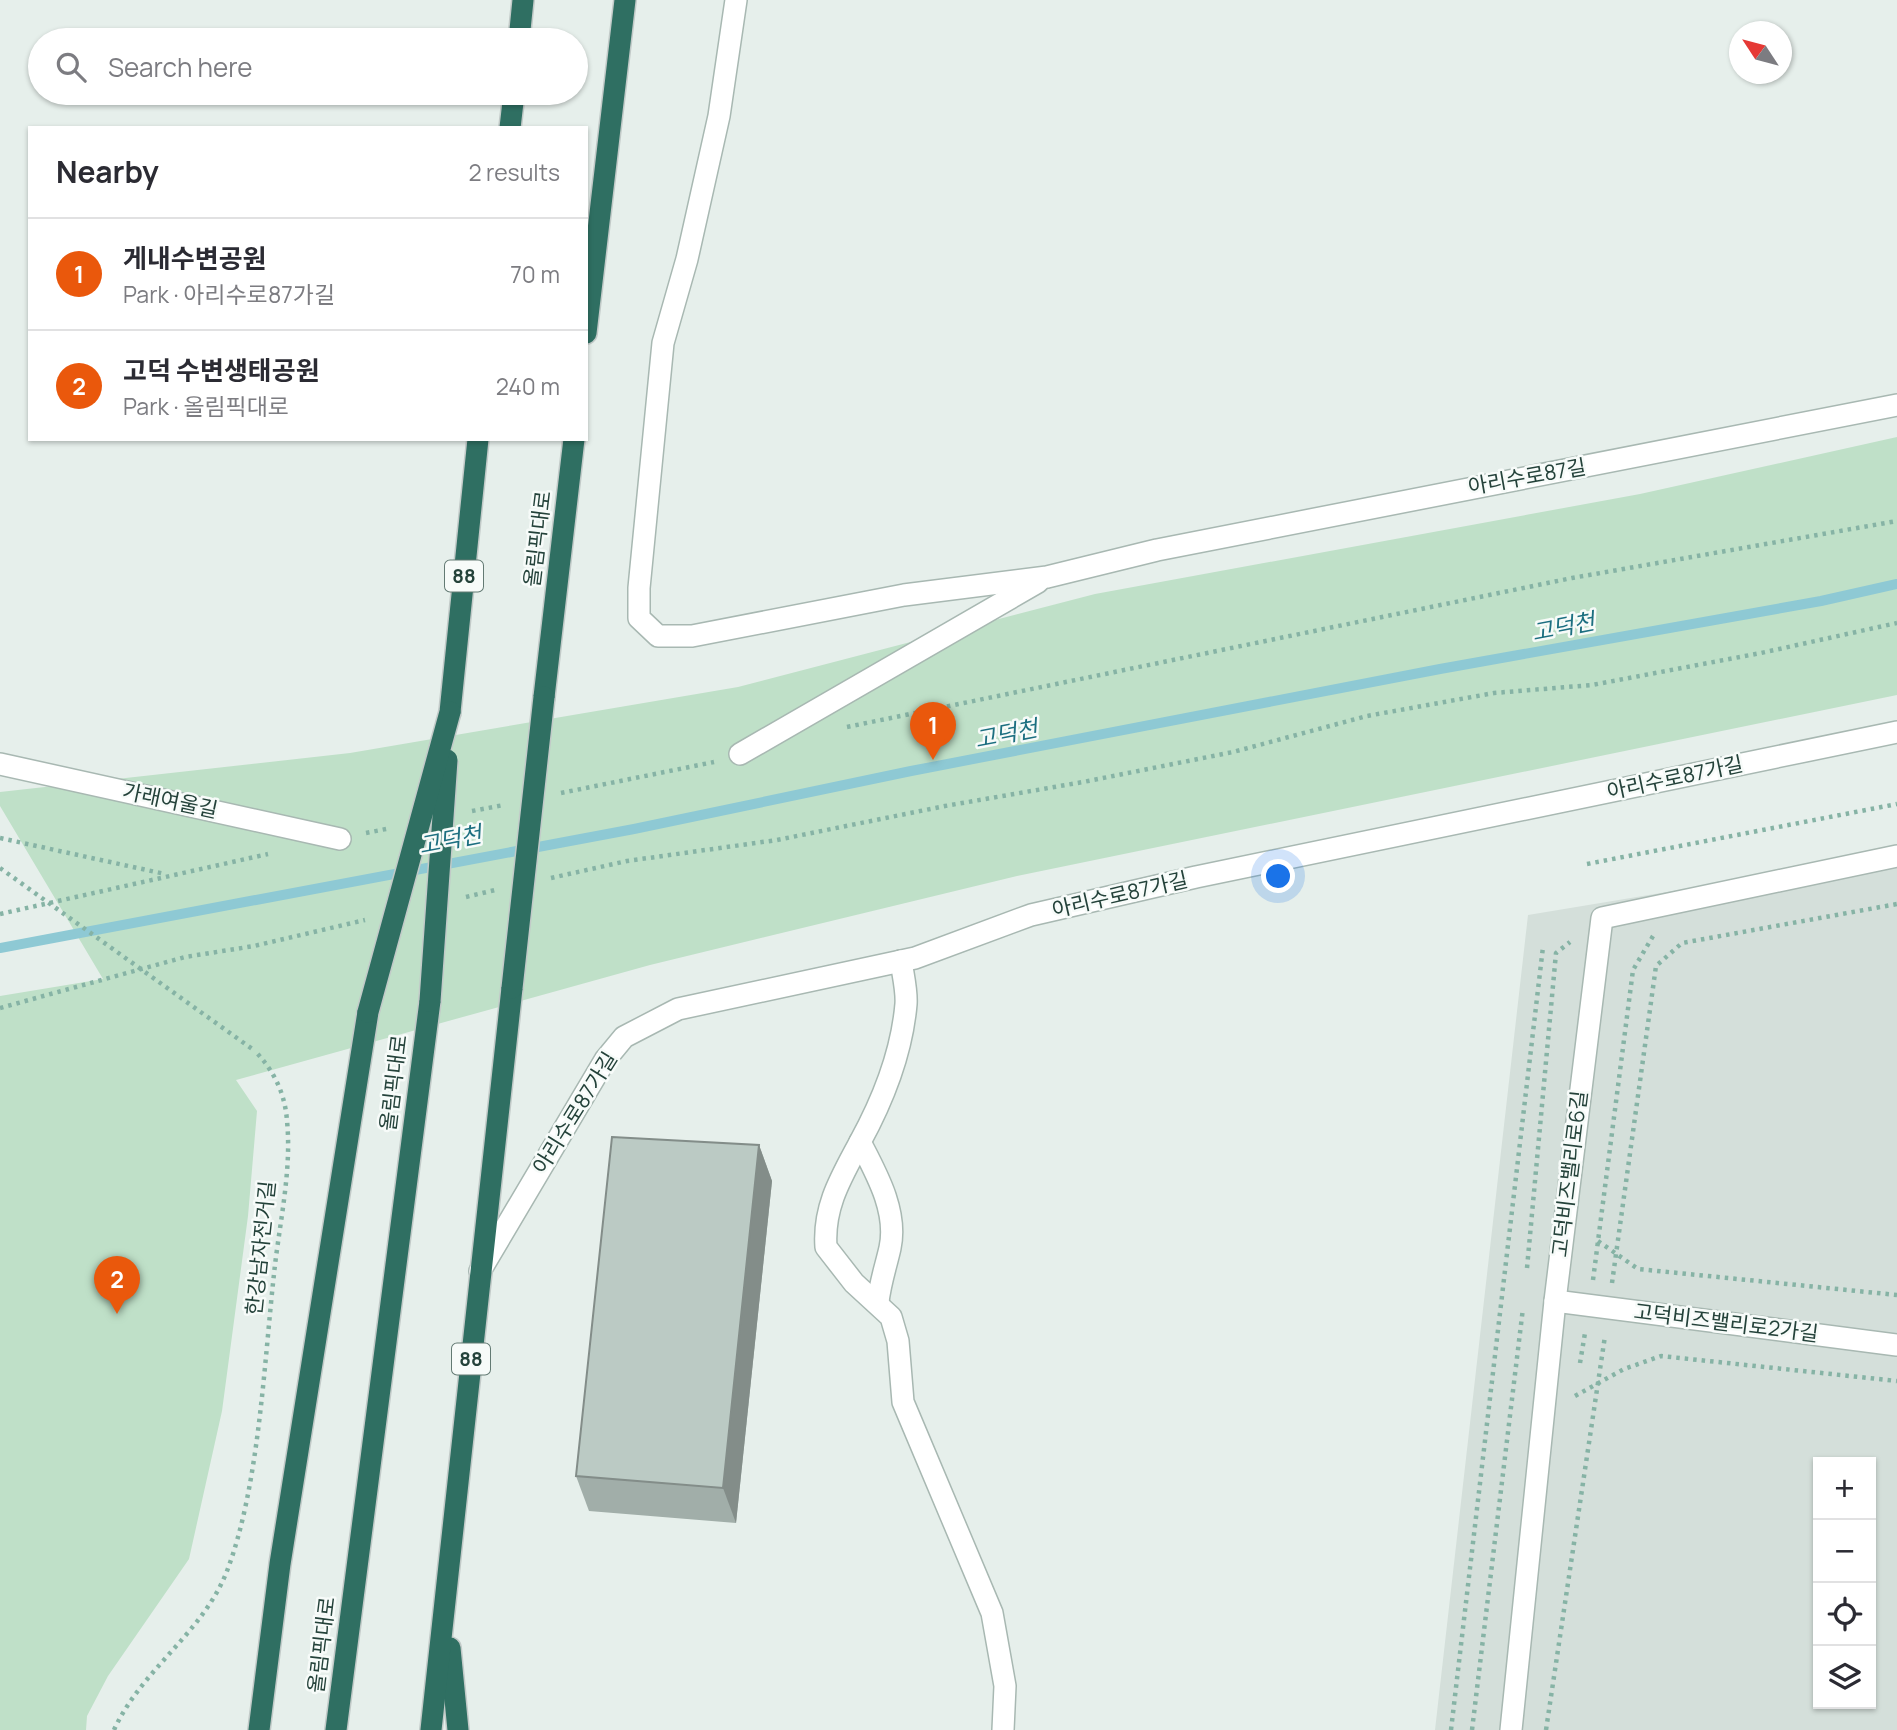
<!DOCTYPE html>
<meta charset="utf-8">
<style>
body{margin:0;font-family:Manrope,"Noto Sans KR",sans-serif;background:#f2f2f3;color:#2b2b33}
.controls{position:absolute;right:21px;bottom:21px;display:grid;overflow:hidden;border-radius:0px;box-shadow:0 2px 5px #0004}
.controls button{width:63px;height:63px;display:grid;place-items:center;padding:0;border:0;border-bottom:2px solid #e1e1e2;background:#fff;color:#2b2b33;font:35px sans-serif}
.compass{position:absolute;left:1729px;top:21px;width:63px;height:63px;border-radius:50%;background:#fff;box-shadow:0 2px 5px #0004;rotate:306deg}
.you{position:absolute;left:1279px;top:877px;width:24px;height:24px;margin:-18px;border:5px solid #fff;border-radius:50%;background:#1a73e8;box-shadow:0 0 0 10px #1a73e833}
.badge{display:grid;place-items:center;width:46px;height:46px;border-radius:50%;background:#ea580c;color:#fff;font-size:23px;font-weight:700}
.pin{position:absolute;translate:-50% -58px;filter:drop-shadow(0 2px 4px #0008)}
.pin::after{content:'';position:absolute;top:37px;width:24px;height:21px;background:inherit;clip-path:polygon(0 0,100% 0,50% 100%)}
.list{margin:0;padding:0;list-style:none}
h2{display:flex;justify-content:space-between;align-items:center;height:91px;margin:0;padding:0 28px;font-size:30px}
h2 small{font-size:23px;font-weight:400;color:#7c7c81}
.list li{display:grid;grid-template-columns:46px 1fr auto;gap:21px;align-items:center;box-sizing:border-box;height:112px;padding:0 28px;border-top:2px solid #e1e1e2}
.list b{display:block;font-size:26px;white-space:nowrap}
.list p{margin:0;font-size:23px;white-space:nowrap;color:#7c7c81}
.list em{font-size:23px;font-style:normal;color:#7c7c81}
.icon{flex:none;width:38px;height:38px;fill:none;stroke:currentColor;stroke-width:2;stroke-linecap:round;stroke-linejoin:round}
.map{position:relative;flex:none;width:1897px;height:1730px;overflow:hidden}
.search{position:absolute;background:#fff;box-shadow:0 2px 5px #0004;left:28px;top:28px;width:560px;height:77px;display:flex;align-items:center;gap:18px;box-sizing:border-box;padding:0 24px;border-radius:38px;color:#7c7c81;font-size:26px}
.panel{position:absolute;background:#fff;box-shadow:0 2px 5px #0004;left:28px;top:126px;width:560px;height:315px;border-radius:0px}
.map>svg:first-child{display:block}
.built{fill:#d4dfda;fill-rule:evenodd}
.green{fill:#bfe0c8}
.lines{fill:none;stroke-linecap:round;stroke-linejoin:round}
.stream{stroke:#8ec9d4;stroke-width:10}
.minor-casing{stroke:#a8b8b2;stroke-width:24}
.highway-casing{stroke:#c2cac8;stroke-width:24}
.path{stroke:#86b3a5;stroke-width:4.5;stroke-dasharray:3.5 5;stroke-linecap:butt}
.minor{stroke:#fff;stroke-width:21}
.highway{stroke:#2f6f62;stroke-width:21}
.highway-bridge-casing{stroke:#c2cac8;stroke-width:24;stroke-linecap:butt}
.path-bridge{stroke:#86b3a5;stroke-width:4.5;stroke-dasharray:3.5 5;stroke-linecap:butt}
.highway-bridge{stroke:#2f6f62;stroke-width:21}
.wall{fill:#a1aea9}
.shaded-wall{fill:#838d89}
.building{fill:#bbcac4;stroke:#838d89;stroke-width:2}
.labels{text-anchor:middle;stroke-width:5;stroke-linejoin:round;paint-order:stroke}
.shield{fill:#f7fbf9;stroke:#637a73;stroke-width:2}
.shield-label{font-size:19px;font-weight:bold;fill:#24423a}
.street-label{font-size:21px;fill:#24423a;stroke:#f7fbf9}
.water-label{font-size:23px;font-style:italic;fill:#1c6f80;stroke:#f7fbf9}
</style>
<div class="map">
<svg width="1897" height="1730" viewBox="0 0 1897 1730">
<rect width="100%" height="100%" fill="#e6efeb"/>
<!-- built -->
<path class="built" d="M1897,854V1730H1435L1528,915ZM1818,1462H1871V1704H1818Z"/>
<!-- green -->
<path class="green" d="M1897,437V695L1017,876L650,965L236,1080L257,1111L248,1216L222,1411L189,1559L108,1676L87,1716L86,1730H0V996L103,979L0,806V792L350,753L738,687L1095,594L1640,494Z"/>
<g class="lines">
<!-- stream -->
<path class="stream" d="M0,948L634,829L911,771L1440,669L1821,601L1897,584"/>
<!-- minor casing -->
<g class="minor-casing">
<g id="minor">
<path d="M736,0L719,116L687,259L663,343L639,588V618L658,636H692L904,595L1047,577L1157,550L1897,405"/>
<path d="M740,754L1038,582"/>
<path d="M0,764L340,839"/>
<path d="M901,961C903,975 907,991 906,1004C902,1051 883,1100 860,1142C842,1176 823,1206 826,1247L854,1283L891,1317L898,1341L903,1402L992,1613L1005,1686L1003,1730"/>
<path d="M860,1142C876,1173 898,1211 890,1248C886,1266 880,1283 878,1302"/>
<path d="M480,1271L605,1060L624,1037L678,1009L915,958L1031,915L1196,877L1897,732"/>
<path d="M1555,1301L1897,1345"/>
<path d="M1511,1730L1555,1301L1602,918L1897,856"/>
</g>
</g>
<!-- highway casing -->
<g class="highway-casing">
<g id="highway">
<path d="M519,40L523,0"/>
<path d="M510,128L514,93"/>
<path d="M586,333L625,0"/>
<path d="M544,697L574,439"/>
<path d="M450,712L478,439"/>
<path d="M450,1648L458,1730"/>
<path d="M259,1730L280,1564L368,1012"/>
<path d="M336,1730L430,1001"/>
<path d="M431,1730L512,988"/>
</g>
</g>
<!-- path -->
<g class="path">
<path d="M847,727L1572,578L1897,521"/>
<path d="M561,793L714,762"/>
<path d="M472,811L504,805"/>
<path d="M366,833L391,828"/>
<path d="M0,838L165,874"/>
<path d="M1587,864L1897,804"/>
<path d="M551,878L627,861L777,840L945,806L1083,782L1233,752L1367,716L1494,693L1592,685L1761,653L1897,623"/>
<path d="M466,897L495,890"/>
<path d="M0,914L268,854"/>
<path d="M0,1008L185,957L254,946L365,920"/>
<path d="M1598,1241L1638,1269L1897,1295"/>
<path d="M1527,1268L1556,953L1570,942"/>
<path d="M1593,1280L1633,970L1653,936"/>
<path d="M1612,1283L1656,966L1682,943L1897,904"/>
<path d="M1580,1363L1585,1333"/>
<path d="M1575,1396L1624,1369L1661,1356L1897,1381"/>
<path d="M114,1730C141,1670 203,1633 227,1571C259,1487 264,1364 274,1274C279,1225 292,1171 287,1121C285,1093 274,1071 255,1051"/>
<path d="M1451,1730L1543,947"/>
<path d="M1472,1730L1523,1308"/>
<path d="M1546,1730L1605,1336"/>
</g>
<!-- minor -->
<use href="#minor" class="minor"/>
<!-- highway -->
<use href="#highway" class="highway"/>
<!-- highway-bridge casing -->
<g class="highway-bridge-casing">
<g id="highway-bridge">
<path d="M512,988L544,697"/>
<path d="M430,1001L447,760"/>
<path d="M368,1012L450,712"/>
</g>
</g>
<!-- path-bridge -->
<path class="path-bridge" d="M0,868L255,1051"/>
<!-- highway-bridge -->
<use href="#highway-bridge" class="highway-bridge"/>
</g>
<!-- wall -->
<path class="wall" d="M759,1145L772,1181L736,1523L589,1511L576,1476Z"/>
<!-- shaded-wall -->
<path class="shaded-wall" d="M759,1145L772,1181L736,1523L723,1488Z"/>
<!-- building -->
<path class="building" d="M612,1137L759,1145L723,1488L576,1476Z"/>
<g class="labels">
<!-- shield labels -->
<g class="shield">
<rect x="445" y="560.5" width="38" height="31" rx="5"/>
<rect x="452" y="1343.5" width="38" height="31" rx="5"/>
</g>
<g class="shield-label">
<text x="464" y="583">88</text>
<text x="471" y="1366">88</text>
</g>
<!-- street labels -->
<g class="street-label">
<text transform="translate(1527 477) rotate(-10)" y="7">아리수로87길</text>
<text transform="translate(538 539) rotate(-83)" y="7">올림픽대로</text>
<text transform="translate(1675 778) rotate(-12)" y="7">아리수로87가길</text>
<text transform="translate(170 801) rotate(12)" y="7">가래여울길</text>
<text transform="translate(1120 895) rotate(-13)" y="7">아리수로87가길</text>
<text transform="translate(394 1083) rotate(-83)" y="7">올림픽대로</text>
<text transform="translate(575 1113) rotate(-58)" y="7">아리수로87가길</text>
<text transform="translate(1570 1174) rotate(-83)" y="7">고덕비즈밸리로6길</text>
<text transform="translate(261 1248) rotate(-84)" y="7">한강남자전거길</text>
<text transform="translate(1726 1323) rotate(7)" y="7">고덕비즈밸리로2가길</text>
<text transform="translate(322 1645) rotate(-83)" y="7">올림픽대로</text>
</g>
<!-- water labels -->
<g class="water-label">
<text transform="translate(1563 627) rotate(-11)" y="8">고덕천</text>
<text transform="translate(1006 734) rotate(-11)" y="8">고덕천</text>
<text transform="translate(450 840) rotate(-11)" y="8">고덕천</text>
</g>
</g>
</svg>
<div class="controls">
<button>+</button>
<button>−</button>
<button><svg class="icon" aria-label="locate" viewBox="0 0 24 24"><circle cx="12" cy="12" r="6"/><path d="M12 2v4M12 18v4M2 12h4M18 12h4"/></svg></button>
<button><svg class="icon" aria-label="layers" viewBox="0 0 24 24"><path d="M12 4l9 5-9 5-9-5zM3 14l9 5 9-5"/></svg></button>
</div>
<svg class="compass" viewBox="-18 -18 36 36"><path d="M0-13l5 13h-10z" fill="#e53935"/><path d="M0 13l5-13h-10z" fill="#7c7c81"/></svg>
<div class="you"></div>
<div class="pin badge" style="left:933px;top:760px">1</div>
<div class="pin badge" style="left:117px;top:1314px">2</div>
<div class="search"><svg class="icon" aria-label="search" viewBox="0 0 24 24"><circle cx="10" cy="10" r="6"/><path d="M15 15l6 6"/></svg>Search here</div>
<section class="panel">
<h2>Nearby<small>2 results</small></h2>
<ul class="list">
<li><span class="badge">1</span><div><b>게내수변공원</b><p>Park · 아리수로87가길</p></div><em>70 m</em></li>
<li><span class="badge">2</span><div><b>고덕 수변생태공원</b><p>Park · 올림픽대로</p></div><em>240 m</em></li>
</ul>
</section>
</div>
